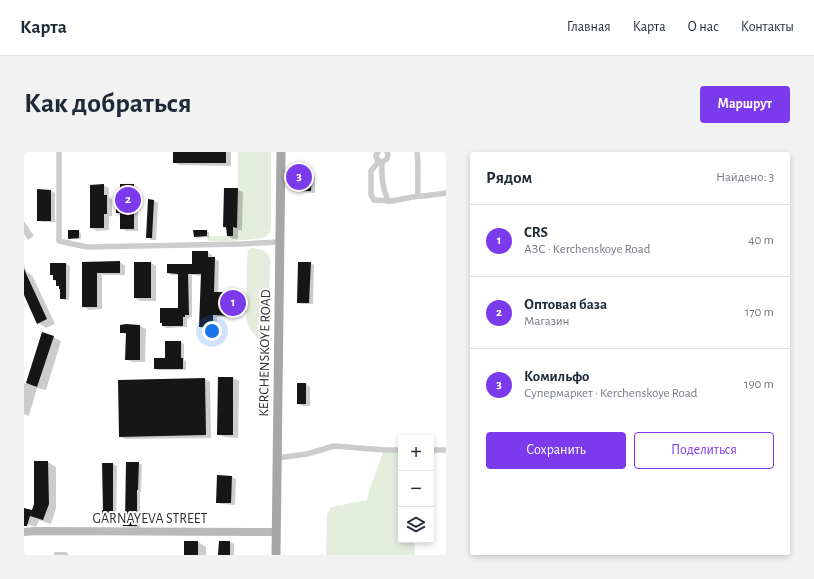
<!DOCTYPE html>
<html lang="ru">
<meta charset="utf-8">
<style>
body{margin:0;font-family:"Alegreya Sans",sans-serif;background:#f2f2f3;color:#1f2937}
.controls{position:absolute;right:12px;bottom:12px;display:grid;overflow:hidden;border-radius:4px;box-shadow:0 2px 6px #0003}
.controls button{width:36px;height:36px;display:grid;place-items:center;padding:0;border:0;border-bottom:1px solid #e0e1e3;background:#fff;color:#1f2937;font:20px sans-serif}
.you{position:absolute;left:188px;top:179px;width:14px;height:14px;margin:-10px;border:3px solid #fff;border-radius:50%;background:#1a73e8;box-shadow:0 0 0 6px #1a73e833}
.badge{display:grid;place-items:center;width:26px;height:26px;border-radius:50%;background:#7c3aed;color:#fff;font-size:13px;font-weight:700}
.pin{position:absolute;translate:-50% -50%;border:2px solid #fff;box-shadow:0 1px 4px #0006}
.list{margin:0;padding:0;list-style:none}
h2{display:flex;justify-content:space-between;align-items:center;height:52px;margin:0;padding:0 16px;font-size:17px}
h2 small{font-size:13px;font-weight:400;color:#747a83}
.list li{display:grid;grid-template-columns:26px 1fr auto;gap:12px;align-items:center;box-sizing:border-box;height:72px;padding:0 16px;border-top:1px solid #e0e1e3}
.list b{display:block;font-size:15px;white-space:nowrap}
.list p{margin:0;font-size:13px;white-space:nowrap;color:#747a83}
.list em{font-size:13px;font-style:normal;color:#747a83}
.actions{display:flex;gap:8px;padding:12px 16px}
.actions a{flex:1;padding:9px 0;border:1px solid #7c3aed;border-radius:4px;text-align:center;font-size:14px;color:#7c3aed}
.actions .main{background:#7c3aed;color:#fff}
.icon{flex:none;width:22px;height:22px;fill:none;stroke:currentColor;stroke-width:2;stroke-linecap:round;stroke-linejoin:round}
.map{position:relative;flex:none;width:422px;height:403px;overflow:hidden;border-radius:4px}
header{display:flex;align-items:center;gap:24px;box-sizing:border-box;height:56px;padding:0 20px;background:#fff;border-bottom:1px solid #e0e1e3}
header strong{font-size:19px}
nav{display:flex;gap:22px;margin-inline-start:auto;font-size:14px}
.intro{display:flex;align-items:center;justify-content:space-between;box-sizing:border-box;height:96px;padding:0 24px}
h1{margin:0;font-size:28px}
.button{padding:10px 18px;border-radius:4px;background:#7c3aed;color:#fff;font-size:14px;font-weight:700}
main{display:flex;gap:24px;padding:0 24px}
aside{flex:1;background:#fff;border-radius:4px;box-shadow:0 2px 6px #0003}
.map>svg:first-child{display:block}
.green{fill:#e4ecdc}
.shadow{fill:#0003}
.building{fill:#161616}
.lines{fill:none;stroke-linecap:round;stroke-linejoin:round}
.street{stroke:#ccc;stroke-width:5.5}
.secondary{stroke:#b9b9b9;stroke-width:8}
.primary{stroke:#a7a7a7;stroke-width:9}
.labels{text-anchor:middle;stroke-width:4;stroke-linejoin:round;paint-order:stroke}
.street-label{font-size:14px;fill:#2f2f2f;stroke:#fff}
</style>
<header>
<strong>Карта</strong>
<nav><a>Главная</a><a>Карта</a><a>О нас</a><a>Контакты</a></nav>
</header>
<div class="intro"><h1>Как добраться</h1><a class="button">Маршрут</a></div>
<main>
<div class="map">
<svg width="422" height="403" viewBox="0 0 422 403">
<rect width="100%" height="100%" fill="#fff"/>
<!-- green -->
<g class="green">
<path d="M214,0H247V76L245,82L239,86L209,89H184L183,84H209V75H213Z"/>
<path d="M227,96C236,97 244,98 246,108L244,188L242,190L232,185L224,174L222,164L223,107L224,99Z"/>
<path d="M360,298H377V388H390L391,403H302L303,362L307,355L343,348L346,336Z"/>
</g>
<!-- shadow -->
<g class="shadow">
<path d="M150,0H207V14L155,13L150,10Z"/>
<path d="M287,23L291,25V41L275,40L271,38Z"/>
<path d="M79,33L85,36V45L88,47V64H85V78L73,79L67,76Z"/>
<path d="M109,33L114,36V79H102L97,76V63L93,61L97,44Z"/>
<path d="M213,37L219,40L218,78H214V87H209L204,84L203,77L200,75Z"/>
<path d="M27,39L31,41V70H18L14,68Z"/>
<path d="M125,48L130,49L134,51L132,88H127L123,85Z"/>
<path d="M0,69L10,84L4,88L0,82Z"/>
<path d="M55,79L57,81V87H48L45,86Z"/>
<path d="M182,79L185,80V85L173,86L171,84Z"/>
<path d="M183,100L188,103V106L195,109L194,141H205L209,143V145L218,146L222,148V160H211V165H193V177H180L176,175L177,124L168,123V165H165V167H163V175L143,176L139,174L155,157V123H148L144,121L169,113Z"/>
<path d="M96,110L101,114V123H78V157L65,158L59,154V111Z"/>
<path d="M127,111L132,114V149H116L111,146Z"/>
<path d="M286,111L290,113L289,152H277L274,150Z"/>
<path d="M27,112H42L46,114L45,148H41L37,146L36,135L33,133V130L30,128V124L27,123Z"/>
<path d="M0,113L3,120L8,123L31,172L22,176L14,171L0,141Z"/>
<path d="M97,174H116L122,177L121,210H108L102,207L103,183L97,180Z"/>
<path d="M19,181L29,185L37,189L22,238L13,236L5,264L0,262V231L3,232Z"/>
<path d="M157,190L160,192V208L162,209V218H134L131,216L142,207Z"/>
<path d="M195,226H209L215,229L214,286L200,285L194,282Z"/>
<path d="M181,227L186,230L187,286L101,287L96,284Z"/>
<path d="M282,232L286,235V254H278L274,251Z"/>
<path d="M11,310H24L32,315V356L27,372L15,368L12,375L0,371V357L9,359L11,352Z"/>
<path d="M114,311L118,313L117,340H116V376L104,375L100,373L102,369Z"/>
<path d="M89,312L93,314L92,372L82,371L79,369Z"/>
<path d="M208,325L212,327L211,353L197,352L193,350Z"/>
<path d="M174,390L182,395V403H161Z"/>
<path d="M206,390L210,392V403H195Z"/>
<path d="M30,400H42L45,403H30Z"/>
</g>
<!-- building -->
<g class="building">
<rect x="149" y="0" width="53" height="11"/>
<path d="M271,21L288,22L287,39H270Z"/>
<path d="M80,32V43H83V62H80V76H66V33Z"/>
<path d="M96,32H110V77H96V61H92V43H96Z"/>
<path d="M200,36H214L213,76L209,75V84H203L202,75H199Z"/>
<path d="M13,37L27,38V69H13Z"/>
<path d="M124,47L130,48L128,86H122Z"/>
<path d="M44,78H55V86L44,87Z"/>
<path d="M169,78H183V84L170,85Z"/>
<path d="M168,99H184V105H191L190,140H205V144L218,145V158H207V164L189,163V175H175L177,122H164L165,163H161V165H159V174H138V171H136V156H154V122L143,121V112H168Z"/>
<path d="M96,109V121H73V155H58V110Z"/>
<rect x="110" y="110" width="17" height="36"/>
<path d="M274,110H287L285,151H273Z"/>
<path d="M26,111H42V147H36V137H35V134H32V128H29V123H26Z"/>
<path d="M0,117L23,167L13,172L0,143Z"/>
<path d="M102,172L116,173V208H101L102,181H96V173Z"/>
<path d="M18,180L30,184L13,235L2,231Z"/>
<path d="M141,189H157V206H159V217H130V206H141Z"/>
<path d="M194,225H209V283H193Z"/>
<path d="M181,226L182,283L95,285L94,228Z"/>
<rect x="273" y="231" width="9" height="21"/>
<path d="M10,309H24L25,352L19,368L6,364L3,374H0V356L8,358L10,352Z"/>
<path d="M102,310H115L114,338H113V374H99V368H101Z"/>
<path d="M78,311H89V370H78V358H79Z"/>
<path d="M193,323L208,324L207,351H192Z"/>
<rect x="160" y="389" width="14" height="14"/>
<path d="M195,389H206V403H194Z"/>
</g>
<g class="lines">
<!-- street -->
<g class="street">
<path d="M35,0V89L63,95L217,92L255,90"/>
<path d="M354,0L352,3L353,7L358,10L363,7L364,3L363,0"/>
<path d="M393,0C395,15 393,29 394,44"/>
<path d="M355,9L347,19V43L350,48L368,49L394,44H400L422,41"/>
<path d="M358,10C357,23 359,37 364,49"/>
<path d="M407,298H422"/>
<path d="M253,306L283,302L310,294L360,298H377"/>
</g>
<!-- secondary -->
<path class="secondary" d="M0,380L10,379L252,380"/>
<!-- primary -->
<path class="primary" d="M252,403L257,0"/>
</g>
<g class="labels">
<!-- street labels -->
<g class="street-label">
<text transform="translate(240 201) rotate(-89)" y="5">KERCHENSKOYE ROAD</text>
<text x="126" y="371">GARNAYEVA STREET</text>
</g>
</g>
</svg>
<div class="controls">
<button>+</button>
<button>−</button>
<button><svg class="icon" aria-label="layers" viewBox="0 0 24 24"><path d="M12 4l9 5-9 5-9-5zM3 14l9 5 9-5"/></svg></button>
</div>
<div class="you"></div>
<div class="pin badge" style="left:209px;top:151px">1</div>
<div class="pin badge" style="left:104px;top:48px">2</div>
<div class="pin badge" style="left:275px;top:25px">3</div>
</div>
<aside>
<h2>Рядом<small>Найдено: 3</small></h2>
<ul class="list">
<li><span class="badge">1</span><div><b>CRS</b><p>АЗС · Kerchenskoye Road</p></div><em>40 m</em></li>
<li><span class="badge">2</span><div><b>Оптовая база</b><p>Магазин</p></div><em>170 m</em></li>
<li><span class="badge">3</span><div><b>Комильфо</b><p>Супермаркет · Kerchenskoye Road</p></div><em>190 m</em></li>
</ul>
<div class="actions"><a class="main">Сохранить</a><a>Поделиться</a></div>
</aside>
</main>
